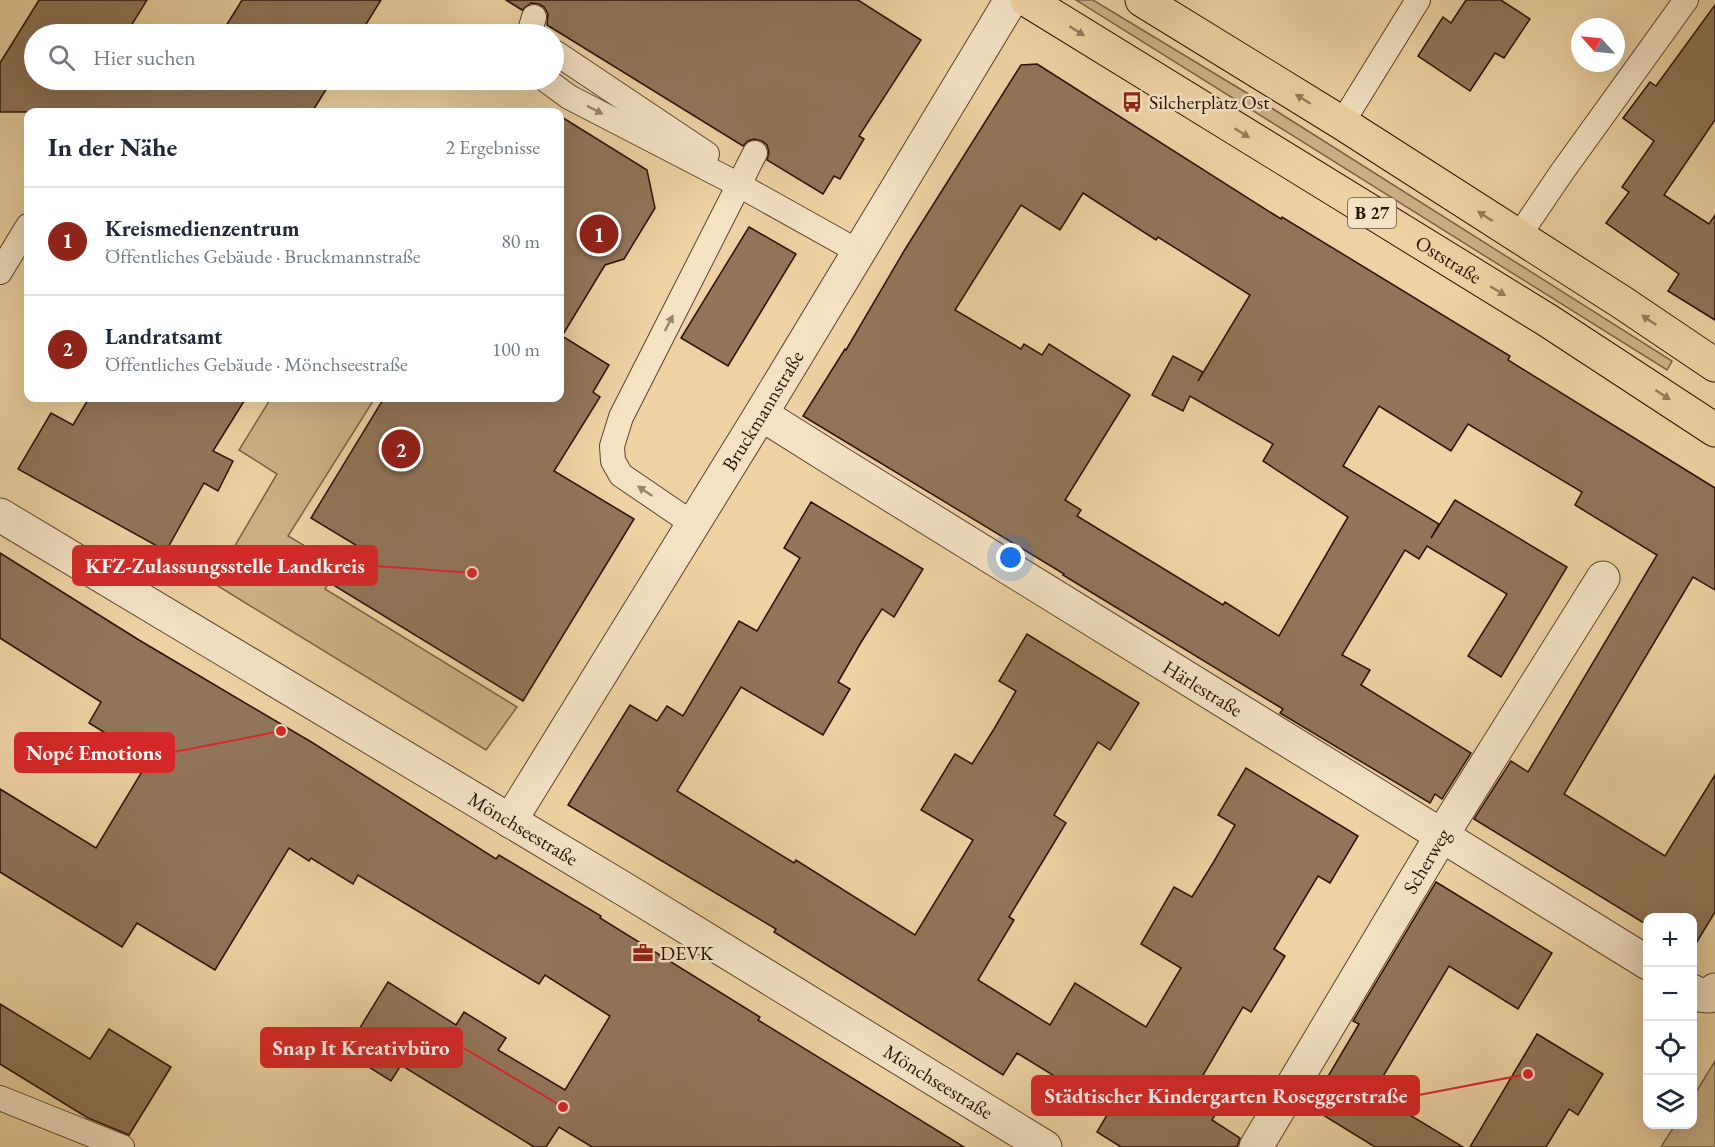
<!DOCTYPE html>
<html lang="de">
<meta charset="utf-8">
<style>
body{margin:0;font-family:"EB Garamond",serif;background:#f2f2f3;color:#1f2937}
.controls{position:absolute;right:18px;bottom:18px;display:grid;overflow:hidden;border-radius:12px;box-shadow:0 6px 24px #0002}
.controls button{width:54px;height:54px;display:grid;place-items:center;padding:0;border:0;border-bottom:2px solid #e0e1e3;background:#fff;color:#1f2937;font:30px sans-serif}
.compass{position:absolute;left:1571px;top:18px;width:54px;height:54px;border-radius:50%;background:#fff;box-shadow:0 6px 24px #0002;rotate:297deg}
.you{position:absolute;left:1011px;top:558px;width:21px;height:21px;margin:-15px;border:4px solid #fff;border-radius:50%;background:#1a73e8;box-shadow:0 0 0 9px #1a73e833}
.badge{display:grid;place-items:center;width:39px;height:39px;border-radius:50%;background:#8f2418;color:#fff;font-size:20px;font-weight:700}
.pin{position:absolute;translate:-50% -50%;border:3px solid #fff;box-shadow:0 2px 6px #0006}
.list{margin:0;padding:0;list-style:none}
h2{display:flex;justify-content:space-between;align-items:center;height:78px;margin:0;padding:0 24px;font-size:26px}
h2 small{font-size:20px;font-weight:400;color:#747a83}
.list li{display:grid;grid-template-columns:39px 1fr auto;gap:18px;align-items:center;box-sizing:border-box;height:108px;padding:0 24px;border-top:2px solid #e0e1e3}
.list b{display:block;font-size:22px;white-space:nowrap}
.list p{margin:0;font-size:20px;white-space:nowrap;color:#747a83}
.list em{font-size:20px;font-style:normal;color:#747a83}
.icon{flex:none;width:33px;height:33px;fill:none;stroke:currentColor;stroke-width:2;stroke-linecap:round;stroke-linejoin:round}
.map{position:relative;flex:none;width:1715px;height:1147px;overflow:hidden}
.search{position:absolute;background:#fff;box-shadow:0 6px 24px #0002;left:24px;top:24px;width:540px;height:66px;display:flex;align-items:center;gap:15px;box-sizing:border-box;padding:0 21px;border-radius:33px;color:#747a83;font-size:22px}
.panel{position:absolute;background:#fff;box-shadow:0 6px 24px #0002;left:24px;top:108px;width:540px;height:294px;border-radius:12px}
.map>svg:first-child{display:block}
.green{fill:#cdb188;stroke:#7c6147;stroke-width:1.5}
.building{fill:#917558;stroke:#2c1106;stroke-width:1.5;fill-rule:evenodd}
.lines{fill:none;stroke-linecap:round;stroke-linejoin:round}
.service-casing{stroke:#5c412d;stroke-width:26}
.minor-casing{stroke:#5c412d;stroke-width:35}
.primary-casing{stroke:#2c1106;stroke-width:35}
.service{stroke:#f4e2c3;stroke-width:24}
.minor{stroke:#f4e2c3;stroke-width:33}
.primary{stroke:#eed2a3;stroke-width:33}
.oneway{fill:#977b5c}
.oneway2{fill:#9a846e}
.labels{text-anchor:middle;stroke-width:5;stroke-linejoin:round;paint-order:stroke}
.shield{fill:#f4e2c3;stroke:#68503f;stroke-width:1.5}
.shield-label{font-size:18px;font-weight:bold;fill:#2c1106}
.poi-label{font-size:20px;fill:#2c1106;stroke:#f4e2c3;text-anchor:start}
.street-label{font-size:20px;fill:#2c1106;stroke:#f4e2c3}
.leader{fill:none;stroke:#d62828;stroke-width:2}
.callout-dot{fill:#d62828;stroke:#f4e2c3;stroke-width:2}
.callout{fill:#d62828;stroke:#d62828;stroke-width:2}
.callout-label{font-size:21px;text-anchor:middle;font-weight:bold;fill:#fff}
</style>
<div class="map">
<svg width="1715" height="1147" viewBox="0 0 1715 1147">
<rect width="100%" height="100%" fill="#eed2a3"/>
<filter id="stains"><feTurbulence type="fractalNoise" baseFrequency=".00333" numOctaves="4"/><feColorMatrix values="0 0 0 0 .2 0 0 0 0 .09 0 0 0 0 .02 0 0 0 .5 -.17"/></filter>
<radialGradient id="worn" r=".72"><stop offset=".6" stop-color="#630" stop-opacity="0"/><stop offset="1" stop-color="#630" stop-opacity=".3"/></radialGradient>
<!-- green -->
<g class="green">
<path d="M1076,0H1093L1270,107L1672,361L1667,370Z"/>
<path d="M271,398H375L288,536L339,566L325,589L517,707L486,750L213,583L277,474L239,450Z"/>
<path d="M1715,1061V1147H1661L1675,1125L1692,1124L1693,1097Z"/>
</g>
<!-- building -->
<g class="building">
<path d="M39,0H147L126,34H34V80H332L312,112H0V63Z"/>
<path d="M242,0H381L360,34H221Z"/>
<path d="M506,0H858L921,40L859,136L864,139L840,179L834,176L823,194L767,160L769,152L767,145L762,141L754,139L748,141L743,146L547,25L548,14L544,7L539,4L531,3L522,10Z"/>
<path d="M1466,0H1501L1530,19L1504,58L1495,53L1470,91L1418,56L1443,17L1451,23Z"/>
<path d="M1715,5V120L1664,195L1709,224L1715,215V320L1668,291L1679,274L1606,223L1629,192L1622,187L1654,141L1623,118L1650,82L1656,86Z"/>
<path d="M1037,64L1281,219L1282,217L1510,356L1508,360L1715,488V590L1693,577L1564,794L1665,856L1715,775V912L1692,950V918H1647V925L1474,819L1511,761L1528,772L1657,555L1575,505L1582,492L1468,424L1451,451L1379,406L1343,466L1439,524L1431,538L1455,500L1567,567L1501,677L1468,656L1507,594L1427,546L1419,559L1405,550L1342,655L1370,670L1361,685L1471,753L1442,799L1435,794L1430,803L1280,713L1283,709L1063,575L1064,574L803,416L845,349L846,350L904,251L1021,65ZM1083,193L1156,240L1158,237L1250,295L1198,381L1203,372L1173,356L1152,395L1183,411L1190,396L1273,444L1263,461L1348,517L1279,636L1225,602L1223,605L1077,516L1081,510L1065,500L1130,395L1049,344L1042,355L1024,344L1021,349L955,310L1021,205L1060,230Z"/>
<path d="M560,116L647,170L655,208L624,259L605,265L562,336L609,365L593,392L600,397L554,471L634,519L523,701L335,586L359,547L311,518L384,398H560Z"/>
<path d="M749,227L796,254L728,366L681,338Z"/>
<path d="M89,398H246L213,451L233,461L218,491L204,483L166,551L18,469L51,413L73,425Z"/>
<path d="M811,502L923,569L894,617L882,609L860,644L838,682L850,689L823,735L741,687L677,791L794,863L796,860L915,935L973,840L921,810L955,754L972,764L994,729L1016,691L999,681L1027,634L1139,703L1110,750L1098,742L1054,815L1066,823L1009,917L1014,920L978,980L1050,1025L1075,983L1146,1027L1181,968L1141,944L1174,887L1192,897L1213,863L1235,825L1218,815L1246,768L1358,836L1330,883L1318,876L1274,949L1285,956L1251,1012L1243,1007L1199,1082L1225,1098L1212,1120L1240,1138L1237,1147H1121L1097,1132L1110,1110L1017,1053L1003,1075L774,932L776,929L568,805L630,705L657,721L667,706L683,716L739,621L757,631L800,558L784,548Z"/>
<path d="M0,553L139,640L313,743L496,859L499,855L601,916L600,918L760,1017L758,1020L964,1147H592L559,1127L546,1147H534L401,1065L391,1081L345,1052L388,982L456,1025L464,1012L506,1038L498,1050L565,1090L610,1016L545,975L539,984L358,875L353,884L311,858L309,861L289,848L215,970L137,923L122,947L0,872V789L96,848L149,760L89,723L101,702L0,638Z"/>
<path d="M1436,882L1552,953L1518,1009L1449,966L1373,1093L1463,1147H1375L1310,1107L1359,1024L1353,1021Z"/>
<path d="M0,1004L90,1059L109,1029L171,1067L129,1135L88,1118L0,1064Z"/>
<path d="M1537,1034L1603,1074L1578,1115L1569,1109L1546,1147H1470Z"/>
</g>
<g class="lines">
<!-- service casing -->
<g class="service-casing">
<g id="service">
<path d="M529,34L534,17"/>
<path d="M556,53L707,154"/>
<path d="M546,80L569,97L739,185L859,252"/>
<path d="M1342,123L1418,0"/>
<path d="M1518,237L1562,172L1686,0"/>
<path d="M0,272L28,226"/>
<path d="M693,524L621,475L613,461L612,446L621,417L755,153"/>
<path d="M0,1098L122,1147"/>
</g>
</g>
<!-- minor casing -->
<g class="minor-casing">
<g id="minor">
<path id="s1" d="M761,414C1055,599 1352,779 1648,963"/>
<path id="s2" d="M0,515L629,892L1045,1147"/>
<path id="s3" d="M510,821L761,414L1011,0"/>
<path d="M1692,991L1700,995L1709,996L1715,990"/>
<path id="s4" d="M1256,1147L1442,835L1603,578"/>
</g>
</g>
<!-- primary casing -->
<g class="primary-casing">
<g id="primary">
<path id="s5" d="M1027,0L1547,320L1715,430"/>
<path d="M1142,0L1342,123L1623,303L1715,365"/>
</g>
</g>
<!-- service -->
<use href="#service" class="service"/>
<!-- minor -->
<use href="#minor" class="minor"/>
<!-- primary -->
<use href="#primary" class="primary"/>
</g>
<!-- one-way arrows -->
<defs><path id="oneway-solid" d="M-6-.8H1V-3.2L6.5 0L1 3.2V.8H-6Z" transform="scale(1.5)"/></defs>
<g class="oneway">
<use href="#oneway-solid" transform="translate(1077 31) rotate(32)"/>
<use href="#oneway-solid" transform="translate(1303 99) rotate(-148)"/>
<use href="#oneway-solid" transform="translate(1242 133) rotate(32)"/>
<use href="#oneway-solid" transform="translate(1485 216) rotate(-147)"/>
<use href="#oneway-solid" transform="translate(1498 291) rotate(31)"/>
<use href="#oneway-solid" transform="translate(1649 320) rotate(-146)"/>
<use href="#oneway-solid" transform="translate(1663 395) rotate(33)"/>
</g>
<g class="oneway2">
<use href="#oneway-solid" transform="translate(595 110) rotate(27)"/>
<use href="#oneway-solid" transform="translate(669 323) rotate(-63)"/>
<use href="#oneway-solid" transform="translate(645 491) rotate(-146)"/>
</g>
<!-- icons -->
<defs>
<g id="bus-bare" transform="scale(1.62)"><path d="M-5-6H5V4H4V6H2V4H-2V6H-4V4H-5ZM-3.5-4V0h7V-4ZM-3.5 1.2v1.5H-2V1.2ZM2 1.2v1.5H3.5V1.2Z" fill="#8f2418" stroke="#f4e2c3" stroke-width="2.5" paint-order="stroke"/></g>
<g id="office-bare" transform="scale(1.62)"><path d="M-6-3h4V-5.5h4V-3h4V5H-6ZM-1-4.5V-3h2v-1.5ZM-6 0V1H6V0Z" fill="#8f2418" stroke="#f4e2c3" stroke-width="2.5" paint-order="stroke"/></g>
</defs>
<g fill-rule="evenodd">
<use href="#bus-bare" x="1132" y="102"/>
<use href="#office-bare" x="643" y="953"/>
</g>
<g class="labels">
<!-- shield labels -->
<rect class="shield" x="1348" y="198" width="48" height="30" rx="4.5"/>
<g class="shield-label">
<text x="1372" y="219">B 27</text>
</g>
<!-- poi labels -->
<g class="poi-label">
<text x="1149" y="109">Silcherplatz Ost</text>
<text x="660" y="960">DEVK</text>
</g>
<!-- street labels -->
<g class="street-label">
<text dy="7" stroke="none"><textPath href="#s5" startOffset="495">Oststraße</textPath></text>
<text dy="7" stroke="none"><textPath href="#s3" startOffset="482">Bruckmannstraße</textPath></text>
<text dy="7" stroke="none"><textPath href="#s1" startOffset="520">Härlestraße</textPath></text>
<text dy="7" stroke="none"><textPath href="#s2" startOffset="610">Mönchseestraße</textPath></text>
<text dy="7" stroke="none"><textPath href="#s4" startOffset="333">Scherweg</textPath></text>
<text dy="7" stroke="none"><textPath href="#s2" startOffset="1096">Mönchseestraße</textPath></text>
</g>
</g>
<!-- callouts -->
<path class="leader" d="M472 573L377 566M281 731L174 752M563 1107L462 1047M1528 1074L1419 1095"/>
<g class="callout-dot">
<circle cx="472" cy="573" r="6"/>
<circle cx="281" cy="731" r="6"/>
<circle cx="563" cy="1107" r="6"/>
<circle cx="1528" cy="1074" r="6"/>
</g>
<g class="callout">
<rect x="73" y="546" width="304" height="39" rx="6"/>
<rect x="15" y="733" width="159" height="39" rx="6"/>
<rect x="261" y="1028" width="201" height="39" rx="6"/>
<rect x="1032" y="1076" width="387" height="39" rx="6"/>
</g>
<g class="callout-label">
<text x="225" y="573">KFZ-Zulassungsstelle Landkreis</text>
<text x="94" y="760">Nopé Emotions</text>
<text x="361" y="1055">Snap It Kreativbüro</text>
<text x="1226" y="1103">Städtischer Kindergarten Roseggerstraße</text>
</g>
<rect width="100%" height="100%" filter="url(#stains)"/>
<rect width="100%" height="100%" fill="url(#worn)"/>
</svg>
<div class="controls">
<button>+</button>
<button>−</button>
<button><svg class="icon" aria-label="locate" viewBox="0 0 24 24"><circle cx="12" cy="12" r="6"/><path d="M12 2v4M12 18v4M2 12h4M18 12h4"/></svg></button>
<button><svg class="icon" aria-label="layers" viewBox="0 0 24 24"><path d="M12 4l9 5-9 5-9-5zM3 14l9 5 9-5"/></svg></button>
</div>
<svg class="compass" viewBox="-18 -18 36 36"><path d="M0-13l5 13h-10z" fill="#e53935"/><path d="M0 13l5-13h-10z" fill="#747a83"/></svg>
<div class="you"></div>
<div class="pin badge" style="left:599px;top:234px">1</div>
<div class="pin badge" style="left:401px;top:449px">2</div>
<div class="search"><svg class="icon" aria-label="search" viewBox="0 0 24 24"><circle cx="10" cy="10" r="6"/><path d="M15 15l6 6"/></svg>Hier suchen</div>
<section class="panel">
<h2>In der Nähe<small>2 Ergebnisse</small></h2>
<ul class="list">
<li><span class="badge">1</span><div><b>Kreismedienzentrum</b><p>Öffentliches Gebäude · Bruckmannstraße</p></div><em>80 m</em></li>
<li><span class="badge">2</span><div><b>Landratsamt</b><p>Öffentliches Gebäude · Mönchseestraße</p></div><em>100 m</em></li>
</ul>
</section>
</div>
